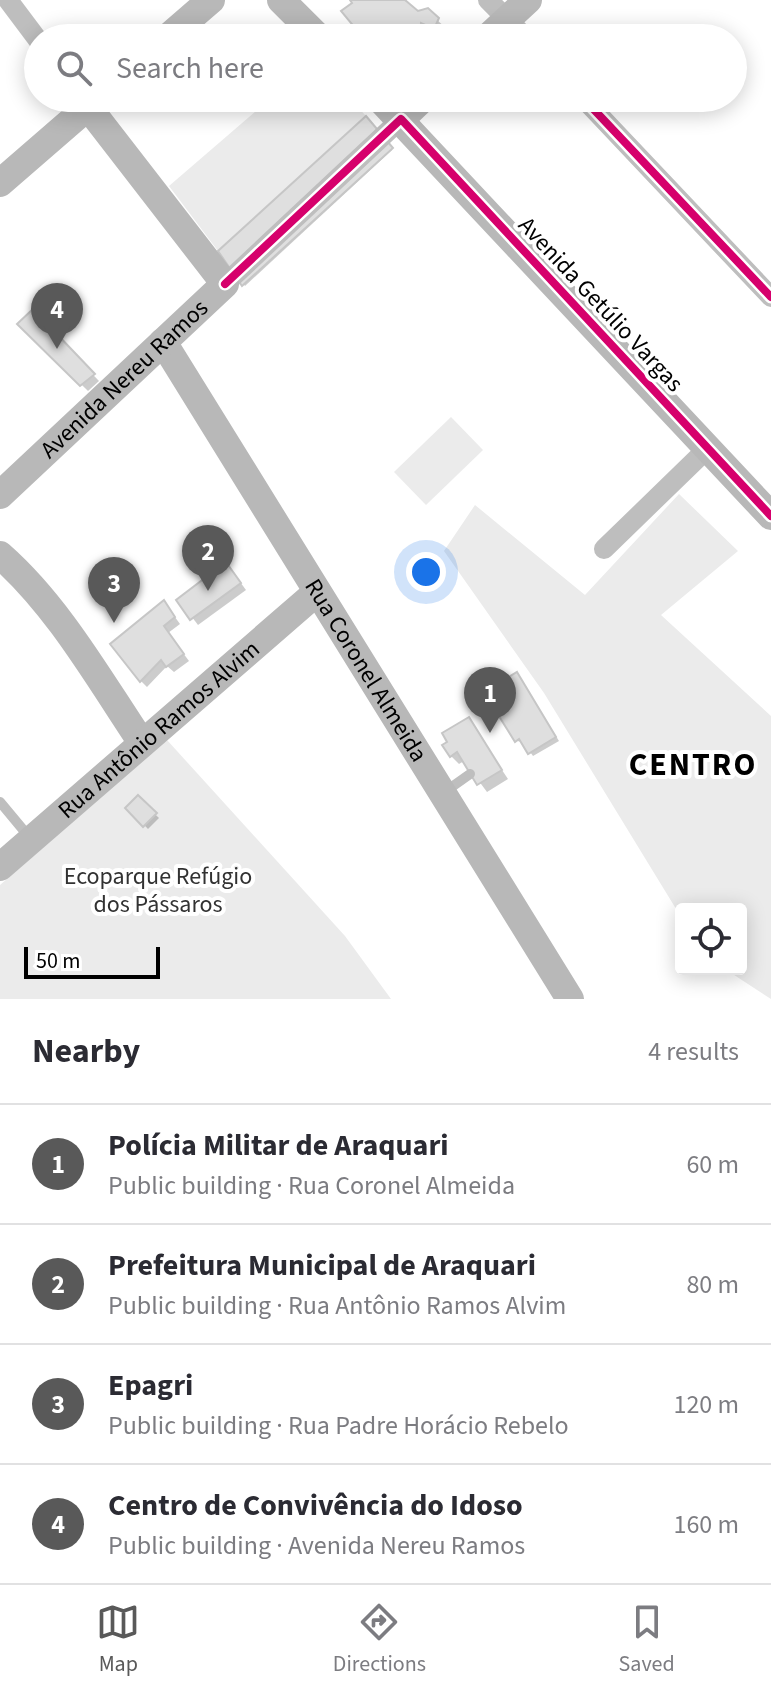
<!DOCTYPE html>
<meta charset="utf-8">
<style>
body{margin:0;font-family:"Source Sans 3",sans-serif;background:#f2f2f3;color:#2b2b33}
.controls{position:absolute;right:24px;bottom:24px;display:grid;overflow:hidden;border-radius:8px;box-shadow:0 4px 20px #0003}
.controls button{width:72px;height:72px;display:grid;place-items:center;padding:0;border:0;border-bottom:2px solid #e1e1e2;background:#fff;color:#2b2b33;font:40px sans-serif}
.scale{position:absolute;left:24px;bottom:20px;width:136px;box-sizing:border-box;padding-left:8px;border:4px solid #000;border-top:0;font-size:22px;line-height:28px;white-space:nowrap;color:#000;-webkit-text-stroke:6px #fff;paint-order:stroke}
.you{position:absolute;left:426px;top:572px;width:28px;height:28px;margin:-20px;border:6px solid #fff;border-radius:50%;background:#1a73e8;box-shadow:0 0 0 12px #1a73e833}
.badge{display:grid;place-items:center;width:52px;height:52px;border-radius:50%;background:#595959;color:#fff;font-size:26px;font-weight:700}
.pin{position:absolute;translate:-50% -66px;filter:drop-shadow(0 2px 4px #0008)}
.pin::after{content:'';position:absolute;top:42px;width:28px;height:24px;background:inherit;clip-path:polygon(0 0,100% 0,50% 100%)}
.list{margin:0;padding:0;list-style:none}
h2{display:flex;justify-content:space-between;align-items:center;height:104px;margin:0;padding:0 32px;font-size:34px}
h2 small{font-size:26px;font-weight:400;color:#7c7c81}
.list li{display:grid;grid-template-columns:52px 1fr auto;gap:24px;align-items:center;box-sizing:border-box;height:120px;padding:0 32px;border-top:2px solid #e1e1e2}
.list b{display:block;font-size:30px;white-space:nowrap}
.list p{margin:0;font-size:26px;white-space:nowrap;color:#7c7c81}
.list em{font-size:26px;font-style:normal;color:#7c7c81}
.icon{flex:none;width:44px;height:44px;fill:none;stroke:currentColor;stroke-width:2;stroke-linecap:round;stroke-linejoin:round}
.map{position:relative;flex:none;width:771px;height:999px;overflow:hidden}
.search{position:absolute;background:#fff;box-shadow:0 4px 20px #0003;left:24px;right:24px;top:24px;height:88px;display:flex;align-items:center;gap:20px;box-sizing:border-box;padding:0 28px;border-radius:44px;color:#7c7c81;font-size:30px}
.sheet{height:584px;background:#fff}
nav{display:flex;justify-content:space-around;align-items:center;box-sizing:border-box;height:112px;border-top:2px solid #e1e1e2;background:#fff;font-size:22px;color:#7c7c81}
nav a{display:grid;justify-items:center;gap:4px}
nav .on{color:#595959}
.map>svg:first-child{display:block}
.green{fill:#ebebeb}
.shadow{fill:#0003}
.building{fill:#dfdfdf;stroke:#c6c6c6;stroke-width:2}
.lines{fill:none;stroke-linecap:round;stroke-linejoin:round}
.lane{stroke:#bebebe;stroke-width:10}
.street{stroke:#bebebe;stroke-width:20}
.secondary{stroke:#b8b8b8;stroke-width:28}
.cycleway-casing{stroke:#fff;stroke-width:13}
.cycleway{stroke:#d6006c;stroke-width:8}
.labels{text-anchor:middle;stroke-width:8;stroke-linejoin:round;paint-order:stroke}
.street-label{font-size:24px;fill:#000;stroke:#fff}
.park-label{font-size:24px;fill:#323232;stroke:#fff}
.district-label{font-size:32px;font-weight:bold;letter-spacing:2px;fill:#000;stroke:#fff}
</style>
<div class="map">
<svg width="771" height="999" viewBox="0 0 771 999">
<rect width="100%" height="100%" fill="#fff"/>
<!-- green -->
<g class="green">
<path d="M271,98H349L366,116L218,251L169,186Z"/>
<path d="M451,417L483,450L426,505L394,472Z"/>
<path d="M679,494L738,551L661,615L771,716V999L725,969H741V909H681V917L544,693L444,551L475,505L585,595Z"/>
<path d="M167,740L345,936L391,999H0V885Z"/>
</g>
<!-- shadow -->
<g class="shadow">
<path d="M352,0H407L405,2L417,13L437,20L446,28L442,36L429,29L428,38H386L382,34L367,38L361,32Z"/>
<path d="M366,119L392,150L245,286L220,251Z"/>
<path d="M33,312L99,381L88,391L20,324Z"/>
<path d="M232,571L246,590L198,625L179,600Z"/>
<path d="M164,602L180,624L168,633L189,661L174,672L167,666L147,687L141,681Z"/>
<path d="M520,678L559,741L533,756L523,742L517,741Z"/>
<path d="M468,719L508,779L487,792L464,761L459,764L451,756Z"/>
<path d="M138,798L159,818L148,829L128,808Z"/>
</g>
<!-- building -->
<g class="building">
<path d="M350,0H405L418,11L428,8L439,18L434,29L421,23L420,38H395L393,35L383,38L374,26L360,34L341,11L352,3Z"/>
<path d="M366,116L393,148L242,286L218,251Z"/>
<path d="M33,309L95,374L80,386L17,324Z"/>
<path d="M226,562L241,583L190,620L176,600Z"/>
<path d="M164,600L175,617L164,626L184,654L166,667L161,660L140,682L110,644Z"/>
<path d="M517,672L556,737L528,754L519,739L515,742L484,692Z"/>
<path d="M469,717L502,770L477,785L457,752L450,757L442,745L447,742L442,733Z"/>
<path d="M138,795L157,813L143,827L125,808Z"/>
</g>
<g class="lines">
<!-- lane -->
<g class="lane">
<path d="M446,791L470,774"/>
<path d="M0,802L30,838"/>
</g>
<!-- street -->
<g class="street">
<path d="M8,0L38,40"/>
<path d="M488,0L526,38"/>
<path d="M583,98L771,297"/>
<path d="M225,284L401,119"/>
<path d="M604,549L708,448"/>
</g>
<!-- secondary -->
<g class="secondary">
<path d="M281,0L319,38"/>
<path d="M167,38L211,0"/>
<path d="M487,38L528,0"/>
<path d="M379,98L771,516"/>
<path d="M401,119L423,98"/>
<path d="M0,183L98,98"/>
<path id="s1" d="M163,342L570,999"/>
<path id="s2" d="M0,495L225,284L88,107"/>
<path d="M0,555C58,606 99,679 142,743"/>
<path id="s3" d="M0,867L317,592"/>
</g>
<!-- cycleway casing -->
<g class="cycleway-casing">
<g id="cycleway">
<path d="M583,98L771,297"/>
<path d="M225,284L401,119L771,516"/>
</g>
</g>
<!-- cycleway -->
<use href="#cycleway" class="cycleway"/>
</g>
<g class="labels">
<!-- street labels -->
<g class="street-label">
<text transform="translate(601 304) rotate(47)" y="8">Avenida Getúlio Vargas</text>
<text dy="8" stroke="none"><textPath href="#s2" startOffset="170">Avenida Nereu Ramos</textPath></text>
<text dy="8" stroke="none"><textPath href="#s1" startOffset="386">Rua Coronel Almeida</textPath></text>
<text dy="8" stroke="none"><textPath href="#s3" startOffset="210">Rua Antônio Ramos Alvim</textPath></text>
</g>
<!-- park labels -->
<g class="park-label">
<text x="158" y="884">Ecoparque Refúgio<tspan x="158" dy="28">dos Pássaros</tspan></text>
</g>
<!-- district labels -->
<g class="district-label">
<text x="693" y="775">CENTRO</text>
</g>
</g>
</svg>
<div class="controls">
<button><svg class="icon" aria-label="locate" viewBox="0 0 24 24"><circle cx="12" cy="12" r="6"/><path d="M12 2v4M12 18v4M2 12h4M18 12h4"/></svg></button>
</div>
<div class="scale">50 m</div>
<div class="you"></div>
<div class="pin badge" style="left:490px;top:733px">1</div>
<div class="pin badge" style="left:208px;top:591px">2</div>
<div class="pin badge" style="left:114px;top:623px">3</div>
<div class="pin badge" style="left:57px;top:349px">4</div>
<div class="search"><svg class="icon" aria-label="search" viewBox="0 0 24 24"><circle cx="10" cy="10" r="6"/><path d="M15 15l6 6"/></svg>Search here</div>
</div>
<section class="sheet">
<h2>Nearby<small>4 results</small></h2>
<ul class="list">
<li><span class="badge">1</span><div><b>Polícia Militar de Araquari</b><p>Public building · Rua Coronel Almeida</p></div><em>60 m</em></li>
<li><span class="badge">2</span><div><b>Prefeitura Municipal de Araquari</b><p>Public building · Rua Antônio Ramos Alvim</p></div><em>80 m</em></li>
<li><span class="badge">3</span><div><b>Epagri</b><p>Public building · Rua Padre Horácio Rebelo</p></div><em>120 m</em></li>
<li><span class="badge">4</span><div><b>Centro de Convivência do Idoso</b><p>Public building · Avenida Nereu Ramos</p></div><em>160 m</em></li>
</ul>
</section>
<nav>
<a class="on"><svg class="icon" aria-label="map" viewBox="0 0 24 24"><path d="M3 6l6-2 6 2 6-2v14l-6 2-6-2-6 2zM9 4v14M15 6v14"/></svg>Map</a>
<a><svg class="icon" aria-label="directions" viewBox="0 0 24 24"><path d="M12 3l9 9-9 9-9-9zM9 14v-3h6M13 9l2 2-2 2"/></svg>Directions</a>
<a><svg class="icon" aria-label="saved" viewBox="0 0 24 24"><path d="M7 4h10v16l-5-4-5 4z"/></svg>Saved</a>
</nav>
